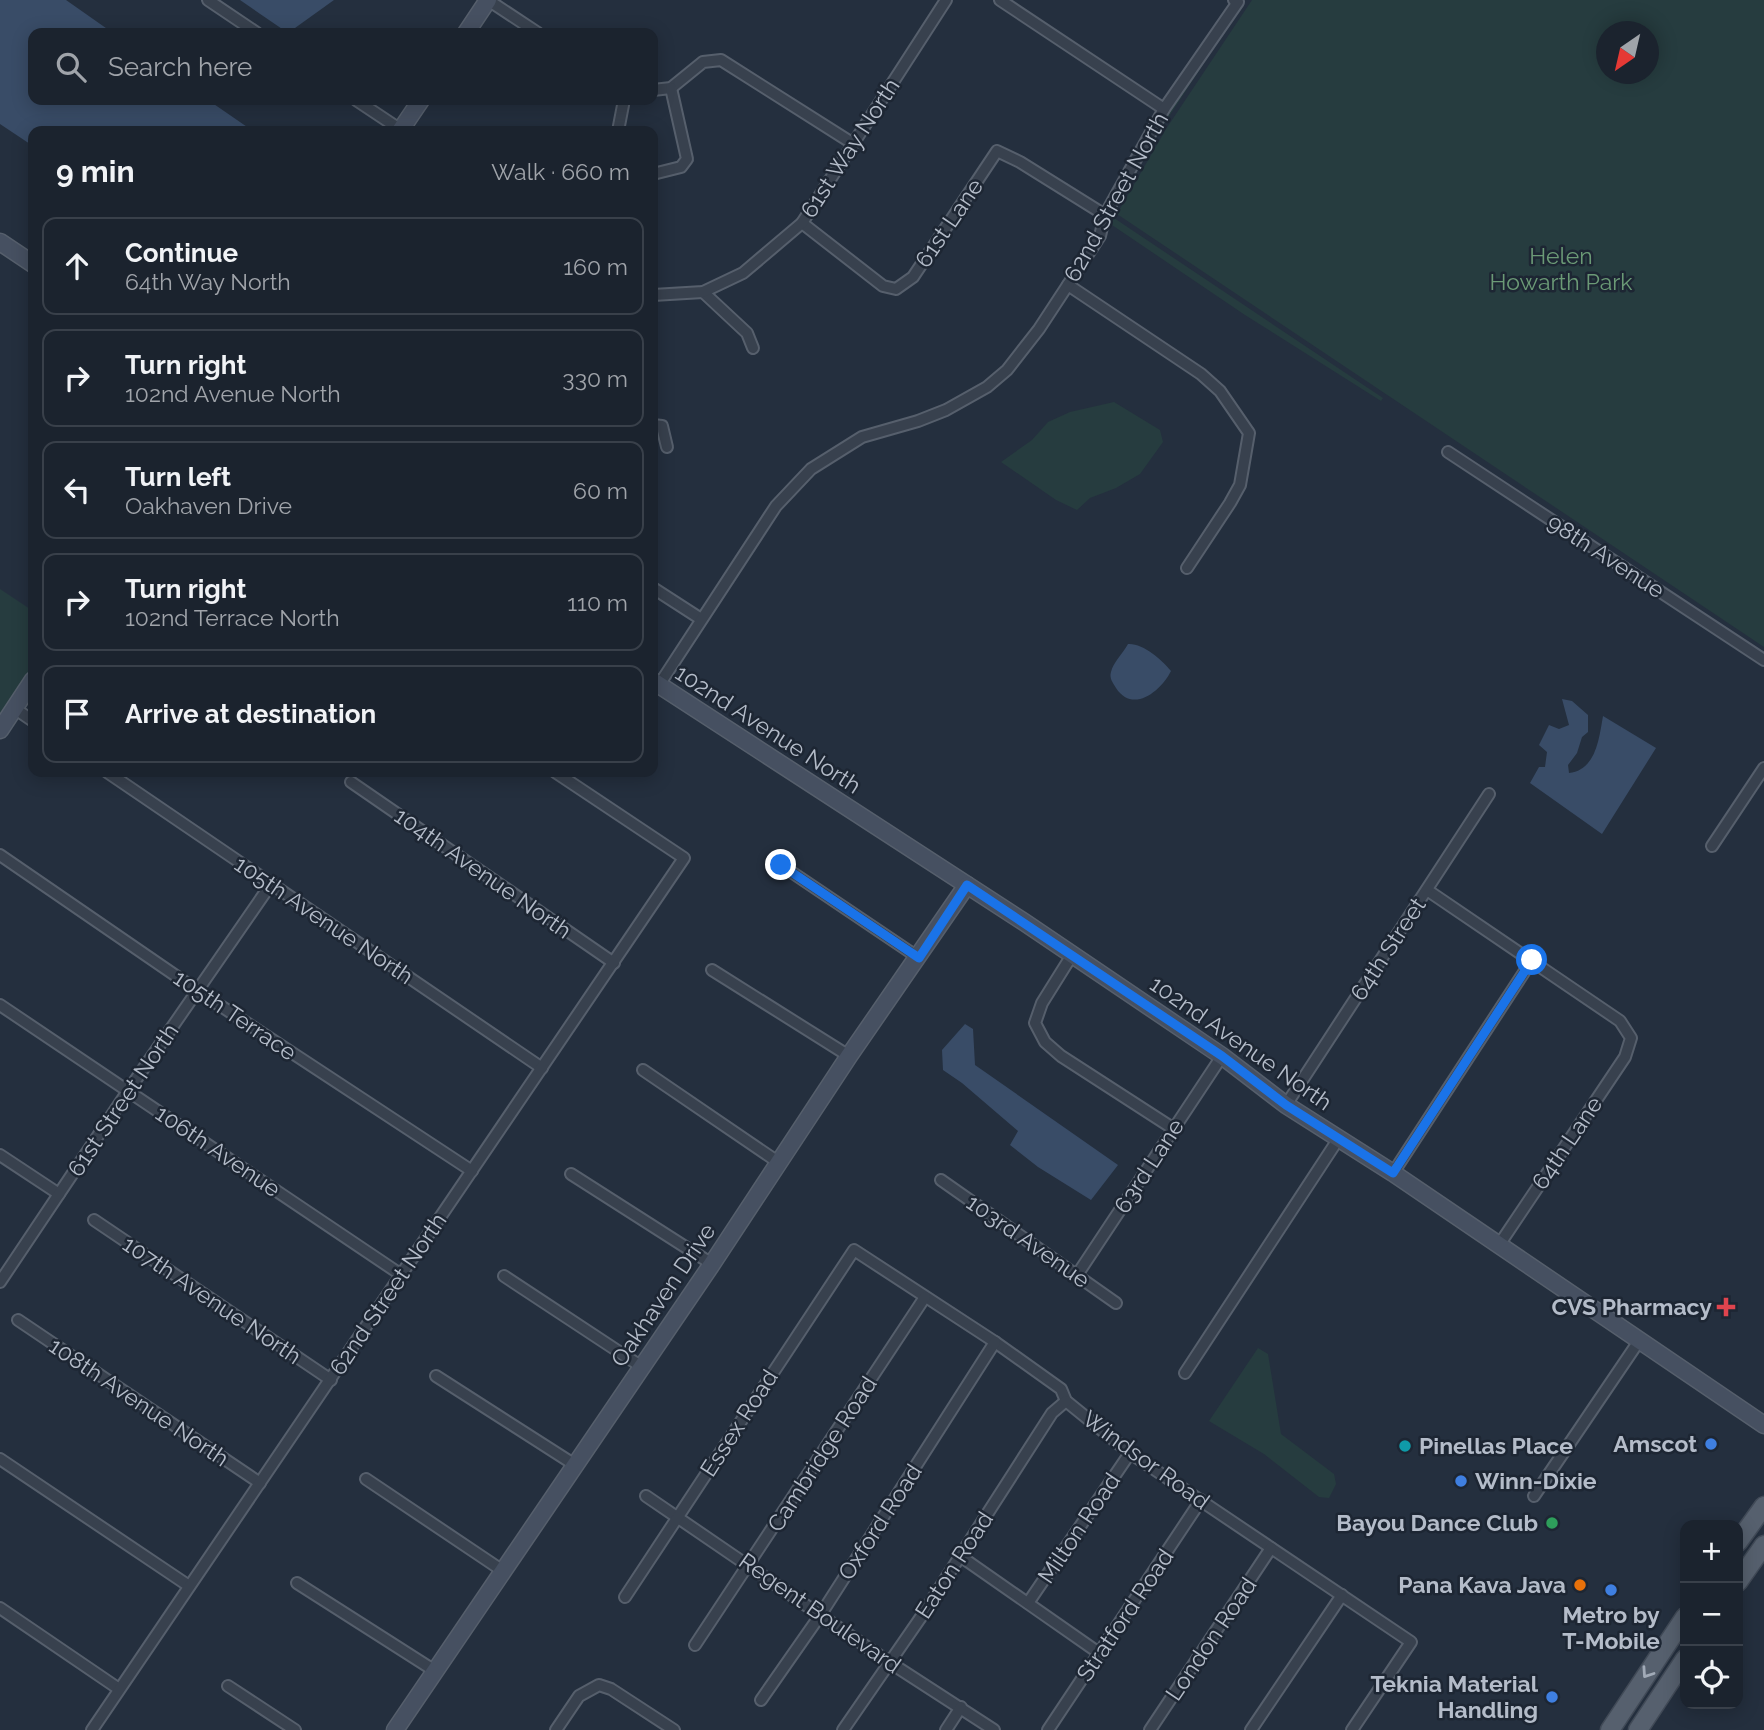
<!DOCTYPE html>
<meta charset="utf-8">
<style>
body{margin:0;font-family:Raleway,sans-serif;background:#282f3a;color:#f1f3f6}
.controls{position:absolute;right:21px;bottom:21px;display:grid;overflow:hidden;border-radius:14px;box-shadow:0 4px 18px #0003}
.controls button{width:63px;height:63px;display:grid;place-items:center;padding:0;border:0;border-bottom:2px solid #39404a;background:#1b232e;color:#f1f3f6;font:35px sans-serif}
.compass{position:absolute;left:1596px;top:21px;width:63px;height:63px;border-radius:50%;background:#1b232e;box-shadow:0 4px 18px #0003;rotate:214deg}
.stop{position:absolute;width:21px;height:21px;margin:-16px;border:5px solid #1a73e8;border-radius:50%;background:#fff}
.stop.end{background:#1a73e8;border-color:#fff;box-shadow:0 2px 7px #0008}
.list{margin:0;padding:0;list-style:none}
h2{display:flex;justify-content:space-between;align-items:center;height:91px;margin:0;padding:0 28px;font-size:30px}
h2 small{font-size:23px;font-weight:400;color:#a0a4aa}
.list li{display:grid;grid-template-columns:46px 1fr auto;gap:21px;align-items:center;box-sizing:border-box;height:98px;margin:0 14px 14px;padding:0 14px;border:2px solid #39404a;border-radius:14px}
.list b{display:block;font-size:26px;white-space:nowrap}
.list p{margin:0;font-size:23px;white-space:nowrap;color:#a0a4aa}
.list em{font-size:23px;font-style:normal;color:#a0a4aa}
.icon{flex:none;width:38px;height:38px;fill:none;stroke:currentColor;stroke-width:2;stroke-linecap:round;stroke-linejoin:round}
.map{position:relative;flex:none;width:1764px;height:1730px;overflow:hidden}
.search{position:absolute;background:#1b232e;box-shadow:0 4px 18px #0003;left:28px;top:28px;width:630px;height:77px;display:flex;align-items:center;gap:18px;box-sizing:border-box;padding:0 24px;border-radius:14px;color:#a0a4aa;font-size:26px}
.panel{position:absolute;background:#1b232e;box-shadow:0 4px 18px #0003;left:28px;top:126px;width:630px;height:651px;border-radius:14px}
.map>svg:first-child{display:block}
.green{fill:#263c3f;fill-rule:evenodd}
.water{fill:#394c67}
.lines{fill:none;stroke-linecap:round;stroke-linejoin:round}
.street-casing{stroke:#565f6c;stroke-width:14}
.secondary-casing{stroke:#565f6c;stroke-width:19}
.primary-casing{stroke:#414a57;stroke-width:21}
.street{stroke:#38414e;stroke-width:10}
.secondary{stroke:#465061;stroke-width:16}
.primary{stroke:#56606e;stroke-width:18}
.oneway{stroke:#a1aab7}
.route{stroke:#1a73e8;stroke-width:9}
.health-dot{fill:#e0444e;stroke:#1d2633;stroke-width:2.5}
.shop-dot{fill:#3f7fe0;stroke:#1d2633;stroke-width:2.5}
.culture-dot{fill:#0f9aa8;stroke:#1d2633;stroke-width:2.5}
.leisure-dot{fill:#2e9e5b;stroke:#1d2633;stroke-width:2.5}
.food-dot{fill:#e8710a;stroke:#1d2633;stroke-width:2.5}
.labels{text-anchor:middle;stroke-width:5;stroke-linejoin:round;paint-order:stroke}
.street-label{font-size:23px;fill:#b4bcc9;stroke:#1d2633}
.park-label{font-size:23px;fill:#6b9a76;stroke:#1d2633}
.poi-label{font-size:23px;font-weight:bold;fill:#b4bcc9;stroke:#1d2633;text-anchor:end}
</style>
<div class="map">
<svg width="1764" height="1730" viewBox="0 0 1764 1730">
<rect width="100%" height="100%" fill="#242f3e"/>
<!-- green -->
<g class="green">
<path d="M1252,0H1764V647L1117,214L1166,129ZM1606,32H1648V74H1606Z"/>
<path d="M1227,28L1162,127L1113,211L1114,218L1383,398L1381,401L1245,315L1109,223L1110,217L1168,112Z"/>
<path d="M1114,402L1160,430L1163,442L1140,474L1116,488L1090,498L1077,510L1056,500L1001,462L1032,440L1048,422L1070,412Z"/>
<path d="M0,589L33,611V670L0,720Z"/>
<path d="M1258,1348L1268,1354L1281,1434L1334,1474L1336,1484L1329,1498L1319,1497L1264,1454L1209,1421Z"/>
</g>
<!-- water -->
<g class="water">
<path d="M0,0H66L113,33H33V100H208L253,131H33V146L0,124Z"/>
<path d="M240,0H334L288,33Z"/>
<path d="M1128,644C1143,643 1162,660 1171,671C1161,691 1133,714 1116,688C1113,683 1109,678 1111,672C1113,663 1123,653 1128,644Z"/>
<path d="M1562,699L1572,701L1588,715V732L1582,737L1577,753L1568,765L1569,773C1596,770 1599,739 1603,716L1656,748L1602,834L1530,783L1539,767H1545L1547,752L1539,745L1549,725L1559,729L1569,725Z"/>
<path d="M965,1024L973,1029L975,1065L1118,1165L1091,1200L1038,1167L1010,1145L1018,1131L962,1083L943,1070L942,1050Z"/>
</g>
<g class="lines">
<!-- street casing -->
<g class="street-casing">
<g id="street">
<path d="M208,0L257,33"/>
<path d="M488,0L538,33"/>
<path d="M1000,0L1164,109"/>
<path d="M653,90L671,88L703,62L721,60L852,143"/>
<path d="M356,100L401,130"/>
<path d="M618,131L624,100"/>
<path d="M653,174L681,167L687,159L671,88"/>
<path d="M802,223L883,286L896,289L913,277L997,151L1020,162L1105,215"/>
<path d="M1068,285L1201,374L1220,391L1249,433L1240,485L1230,503L1187,568"/>
<path d="M703,292L747,333L753,348"/>
<path d="M653,295L703,292L743,273L802,223L946,0"/>
<path d="M653,425L662,426L667,447"/>
<path d="M1448,452L1764,660"/>
<path d="M653,588L701,619"/>
<path d="M659,685L776,506L811,469L862,437L918,421L946,410L987,387L1007,370L1039,329L1100,236L1105,215L1164,109L1238,2L1234,0"/>
<path d="M14,708L33,721"/>
<path d="M107,772L542,1068"/>
<path d="M351,782L614,963"/>
<path d="M1712,846L1764,768"/>
<path d="M0,855L198,991L472,1171"/>
<path d="M781,865L919,958"/>
<path d="M1427,890L1620,1021L1631,1038L1625,1057L1499,1245"/>
<path d="M1072,955L1042,1003L1035,1023L1045,1042L1061,1056L1174,1129"/>
<path d="M712,970L849,1056"/>
<path d="M0,1005L400,1274"/>
<path d="M643,1070L778,1162"/>
<path d="M1286,1105L1489,794"/>
<path d="M0,1155L59,1194"/>
<path d="M1393,1173L1532,960"/>
<path d="M571,1174L712,1264"/>
<path d="M941,1180L1116,1303"/>
<path d="M94,1220L331,1380"/>
<path d="M1077,1275L1222,1056"/>
<path d="M504,1276L642,1367"/>
<path d="M0,1282L128,1091L271,884"/>
<path d="M18,1320L260,1483"/>
<path d="M1185,1373L1339,1138"/>
<path d="M436,1376L575,1465"/>
<path d="M0,1459L189,1586"/>
<path d="M366,1479L503,1571"/>
<path d="M646,1496L889,1662L994,1730"/>
<path d="M1534,1496L1639,1341"/>
<path d="M960,1556L1099,1653"/>
<path d="M297,1583L435,1671"/>
<path d="M625,1597L854,1250L995,1342L1061,1389L1066,1401L1130,1453L1411,1642L1352,1730"/>
<path d="M1028,1603L1130,1453"/>
<path d="M0,1608L119,1689"/>
<path d="M695,1645L925,1297"/>
<path d="M228,1686L295,1730"/>
<path d="M761,1700L821,1614L995,1342"/>
<path d="M92,1730L684,858L555,772"/>
<path d="M556,1730L579,1696L599,1685L611,1689L674,1730"/>
<path d="M843,1730L921,1617L1052,1413L1066,1401"/>
<path d="M946,1730L961,1707"/>
<path d="M1048,1730L1201,1500"/>
<path d="M1150,1730L1271,1548"/>
<path d="M1251,1730L1342,1595"/>
</g>
</g>
<!-- secondary casing -->
<g class="secondary-casing">
<g id="secondary">
<path d="M466,33L488,0"/>
<path d="M400,131L421,100"/>
<path d="M0,242L33,264"/>
<path d="M653,681L1024,922L1222,1056L1286,1105L1393,1173L1764,1425"/>
<path d="M0,730L33,680"/>
<path d="M395,1730L712,1264L849,1056L967,885"/>
</g>
</g>
<!-- primary casing -->
<g class="primary-casing">
<g id="primary">
<path d="M1738,1542L1764,1506"/>
<path d="M1738,1582L1764,1545"/>
<path d="M1610,1730L1685,1617"/>
<path d="M1638,1730L1685,1659"/>
</g>
</g>
<!-- street -->
<use href="#street" class="street"/>
<!-- secondary -->
<use href="#secondary" class="secondary"/>
<!-- primary -->
<use href="#primary" class="primary"/>
</g>
<!-- one-way arrows -->
<defs><path id="oneway-chevron" d="M-2-3.5L2.5 0L-2 3.5" fill="none" stroke-width="1.6" stroke-linecap="round" stroke-linejoin="round" transform="scale(1.75)"/></defs>
<use class="oneway" href="#oneway-chevron" transform="translate(1647 1673) rotate(124)"/>
<g class="lines">
<!-- route -->
<path class="route" d="M781,865L919,958L967,885L1222,1056L1286,1105L1393,1173L1532,960"/>
</g>
<!-- markers -->
<path class="health-dot" d="M1722.5 1296.5h7v7h7v7h-7v7h-7v-7h-7v-7h7z"/>
<g class="shop-dot">
<circle cx="1711" cy="1444" r="7"/>
<circle cx="1461" cy="1481" r="7"/>
<circle cx="1611" cy="1590" r="7"/>
<circle cx="1552" cy="1697" r="7"/>
</g>
<circle class="culture-dot" cx="1405" cy="1446" r="7"/>
<circle class="leisure-dot" cx="1552" cy="1523" r="7"/>
<circle class="food-dot" cx="1580" cy="1585" r="7"/>
<g class="labels">
<!-- street labels -->
<g class="street-label">
<text transform="translate(850 148) rotate(-57)" y="8">61st Way North</text>
<text transform="translate(1116 197) rotate(-61)" y="8">62nd Street North</text>
<text transform="translate(949 223) rotate(-56)" y="8">61st Lane</text>
<text transform="translate(1606 556) rotate(33)" y="8">98th Avenue</text>
<text transform="translate(768 729) rotate(33)" y="8">102nd Avenue North</text>
<text transform="translate(483 873) rotate(35)" y="8">104th Avenue North</text>
<text transform="translate(324 920) rotate(34)" y="8">105th Avenue North</text>
<text transform="translate(1388 949) rotate(-57)" y="8">64th Street</text>
<text transform="translate(235 1015) rotate(34)" y="8">105th Terrace</text>
<text transform="translate(1241 1043) rotate(35)" y="8">102nd Avenue North</text>
<text transform="translate(123 1100) rotate(-56)" y="8">61st Street North</text>
<text transform="translate(1567 1143) rotate(-56)" y="8">64th Lane</text>
<text transform="translate(218 1151) rotate(34)" y="8">106th Avenue</text>
<text transform="translate(1149 1166) rotate(-57)" y="8">63rd Lane</text>
<text transform="translate(1028 1241) rotate(35)" y="8">103rd Avenue</text>
<text transform="translate(388 1294) rotate(-56)" y="8">62nd Street North</text>
<text transform="translate(663 1295) rotate(-56)" y="8">Oakhaven Drive</text>
<text transform="translate(212 1300) rotate(34)" y="8">107th Avenue North</text>
<text transform="translate(139 1402) rotate(34)" y="8">108th Avenue North</text>
<text transform="translate(739 1423) rotate(-57)" y="8">Essex Road</text>
<text transform="translate(822 1454) rotate(-57)" y="8">Cambridge Road</text>
<text transform="translate(1146 1460) rotate(36)" y="8">Windsor Road</text>
<text transform="translate(880 1522) rotate(-57)" y="8">Oxford Road</text>
<text transform="translate(1079 1528) rotate(-56)" y="8">Milton Road</text>
<text transform="translate(954 1565) rotate(-57)" y="8">Eaton Road</text>
<text transform="translate(820 1613) rotate(35)" y="8">Regent Boulevard</text>
<text transform="translate(1125 1615) rotate(-56)" y="8">Stratford Road</text>
<text transform="translate(1211 1639) rotate(-56)" y="8">London Road</text>
</g>
<!-- park labels -->
<g class="park-label">
<text x="1561" y="264">Helen<tspan x="1561" dy="26">Howarth Park</tspan></text>
</g>
<!-- poi labels -->
<g class="poi-label">
<text x="1712" y="1315">CVS Pharmacy</text>
<text x="1697" y="1452">Amscot</text>
<text x="1419" y="1454" text-anchor="start">Pinellas Place</text>
<text x="1475" y="1489" text-anchor="start">Winn-Dixie</text>
<text x="1538" y="1531">Bayou Dance Club</text>
<text x="1566" y="1593">Pana Kava Java</text>
<text x="1611" y="1623" text-anchor="middle">Metro by<tspan x="1611" dy="26">T-Mobile</tspan></text>
<text x="1538" y="1692">Teknia Material<tspan x="1538" dy="26">Handling</tspan></text>
</g>
</g>
</svg>
<div class="controls">
<button>+</button>
<button>−</button>
<button><svg class="icon" aria-label="locate" viewBox="0 0 24 24"><circle cx="12" cy="12" r="6"/><path d="M12 2v4M12 18v4M2 12h4M18 12h4"/></svg></button>
</div>
<svg class="compass" viewBox="-18 -18 36 36"><path d="M0-13l5 13h-10z" fill="#e53935"/><path d="M0 13l5-13h-10z" fill="#a0a4aa"/></svg>
<div class="stop" style="left:1532px;top:960px"></div>
<div class="stop end" style="left:781px;top:865px"></div>
<div class="search"><svg class="icon" aria-label="search" viewBox="0 0 24 24"><circle cx="10" cy="10" r="6"/><path d="M15 15l6 6"/></svg>Search here</div>
<section class="panel">
<h2>9 min<small>Walk · 660 m</small></h2>
<ul class="list">
<li><svg class="icon" aria-label="ahead" viewBox="0 0 24 24"><path d="M12 20V5M6 11l6-6 6 6"/></svg><div><b>Continue</b><p>64th Way North</p></div><em>160 m</em></li>
<li><svg class="icon" aria-label="right" viewBox="0 0 24 24"><path d="M7 20v-9h11M14 6l5 5-5 5"/></svg><div><b>Turn right</b><p>102nd Avenue North</p></div><em>330 m</em></li>
<li><svg class="icon" aria-label="left" viewBox="0 0 24 24"><path d="M17 20v-9H6M10 6l-5 5 5 5"/></svg><div><b>Turn left</b><p>Oakhaven Drive</p></div><em>60 m</em></li>
<li><svg class="icon" aria-label="right" viewBox="0 0 24 24"><path d="M7 20v-9h11M14 6l5 5-5 5"/></svg><div><b>Turn right</b><p>102nd Terrace North</p></div><em>110 m</em></li>
<li><svg class="icon" aria-label="arrive" viewBox="0 0 24 24"><path d="M6 21V4h12l-3 4 3 4H6"/></svg><div><b>Arrive at destination</b></div></li>
</ul>
</section>
</div>
